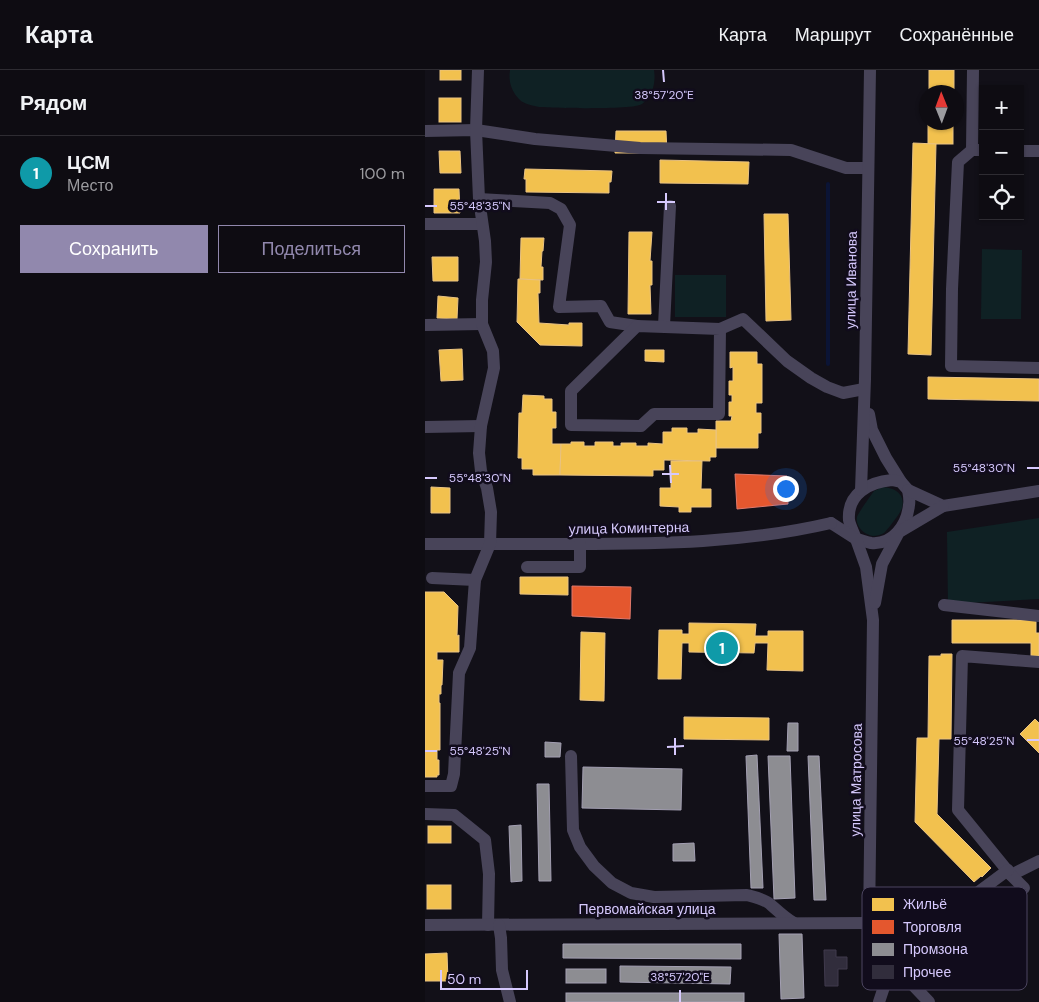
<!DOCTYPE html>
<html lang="ru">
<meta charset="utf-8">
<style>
body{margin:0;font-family:"DM Sans",sans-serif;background:#17151b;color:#f1f3f6}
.controls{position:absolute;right:15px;top:15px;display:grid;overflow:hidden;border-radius:0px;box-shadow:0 1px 4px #0004}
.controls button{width:45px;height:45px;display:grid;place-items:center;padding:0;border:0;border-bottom:1px solid #2e2c32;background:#0e0c12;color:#f1f3f6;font:25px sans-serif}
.compass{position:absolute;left:494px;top:15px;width:45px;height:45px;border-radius:50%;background:#0e0c12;box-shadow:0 1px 4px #0004;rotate:359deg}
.scale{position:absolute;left:15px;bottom:12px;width:88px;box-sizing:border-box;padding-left:5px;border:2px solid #d6c9fd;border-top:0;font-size:14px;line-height:18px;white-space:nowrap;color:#d6c9fd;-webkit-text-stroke:4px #110c1c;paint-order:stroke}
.you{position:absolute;left:360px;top:418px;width:18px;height:18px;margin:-12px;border:4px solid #fff;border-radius:50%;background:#1a73e8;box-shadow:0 0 0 8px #1a73e833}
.badge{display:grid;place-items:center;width:32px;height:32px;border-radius:50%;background:#9188ad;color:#fff;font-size:16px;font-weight:700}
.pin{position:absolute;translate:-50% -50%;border:2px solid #fff;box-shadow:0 1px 5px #0006}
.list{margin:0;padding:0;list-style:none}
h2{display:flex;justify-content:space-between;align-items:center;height:65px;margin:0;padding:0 20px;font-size:21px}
h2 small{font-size:16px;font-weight:400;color:#9b9b9f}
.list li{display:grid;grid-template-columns:32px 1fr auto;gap:15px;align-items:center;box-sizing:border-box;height:75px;padding:0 20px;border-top:1px solid #2e2c32}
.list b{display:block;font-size:19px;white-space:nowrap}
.list p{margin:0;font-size:16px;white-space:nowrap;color:#9b9b9f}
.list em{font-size:16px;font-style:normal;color:#9b9b9f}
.actions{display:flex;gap:10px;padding:15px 20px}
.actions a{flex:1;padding:11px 0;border:1px solid #9188ad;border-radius:0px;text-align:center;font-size:18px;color:#9188ad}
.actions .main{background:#9188ad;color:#fff}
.icon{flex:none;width:28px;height:28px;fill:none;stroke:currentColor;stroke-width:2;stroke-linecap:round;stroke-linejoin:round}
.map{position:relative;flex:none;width:614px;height:932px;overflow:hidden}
header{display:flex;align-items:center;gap:30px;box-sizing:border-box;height:70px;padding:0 25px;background:#0e0c12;border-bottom:1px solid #2e2c32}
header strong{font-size:24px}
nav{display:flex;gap:28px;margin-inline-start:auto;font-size:18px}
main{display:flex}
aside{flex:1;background:#0e0c12}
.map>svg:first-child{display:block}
.green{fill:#0f2124}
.homes{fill:#f2c14e;stroke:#eac382}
.shops{fill:#e4572e;stroke:#e0796c}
.industry{fill:#8d8d92;stroke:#a39fb2}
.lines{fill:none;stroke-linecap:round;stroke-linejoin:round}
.stream{stroke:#0b1435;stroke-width:4}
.building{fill:#312d3c;stroke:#403a4d}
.minor{stroke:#484459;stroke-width:12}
.ticks{fill:none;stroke:#d6c9fd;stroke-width:2}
.labels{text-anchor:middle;stroke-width:5;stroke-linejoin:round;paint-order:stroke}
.street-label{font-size:14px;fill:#d6c9fd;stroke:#110c1c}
.key{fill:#110c1c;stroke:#4c4560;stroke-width:1}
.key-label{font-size:14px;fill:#d6c9fd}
.ticks-label{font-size:12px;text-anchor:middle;fill:#d6c9fd;stroke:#110c1c;stroke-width:5;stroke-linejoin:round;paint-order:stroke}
</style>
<header>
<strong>Карта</strong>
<nav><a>Карта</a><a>Маршрут</a><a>Сохранённые</a></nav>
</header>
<main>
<aside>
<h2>Рядом<small></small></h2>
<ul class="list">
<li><span class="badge" style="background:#0f9aa8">1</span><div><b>ЦСМ</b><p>Место</p></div><em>100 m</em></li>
</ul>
<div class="actions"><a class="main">Сохранить</a><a>Поделиться</a></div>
</aside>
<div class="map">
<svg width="614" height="932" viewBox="0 0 614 932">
<rect width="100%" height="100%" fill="#121018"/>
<!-- green -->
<g class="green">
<path d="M85,0H229C231,12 228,26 217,34C210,40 128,38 114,37C109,36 100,34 96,31C87,23 83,12 85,0Z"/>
<path d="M557,179L597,180L596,249H556Z"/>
<rect x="250" y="205" width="51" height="42"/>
<path d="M456,417C468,417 481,423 477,438C475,444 463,459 459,463C456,465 451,466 448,466C439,465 430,456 432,447C433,443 447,424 449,421C451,420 454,419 456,417Z"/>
<path d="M614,448V529L523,534L522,462Z"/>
</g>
<!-- homes -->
<g class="homes">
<rect x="15" y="0" width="21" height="10"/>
<rect x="504" y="0" width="25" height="22"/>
<rect x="14" y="28" width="22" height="24"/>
<rect x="503" y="52" width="25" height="22"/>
<path d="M191,61H241L242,83H190Z"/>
<path d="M488,73L511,74L506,285L483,284Z"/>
<path d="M14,81H35L36,103H15Z"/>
<path d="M235,90L324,92L323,114L235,113Z"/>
<path d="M100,99L187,101L186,112H184V123L101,122V109H99Z"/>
<path d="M9,119H34L35,143H9Z"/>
<path d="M339,144H363L366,250L341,251Z"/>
<path d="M204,162H227L225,191H227V215H225L226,244H203Z"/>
<path d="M96,168H119L118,181H117L116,197H118V210L95,209Z"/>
<path d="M7,187H33V211H8Z"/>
<path d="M93,209L115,210V223H113L114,253L144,255V253H157V276L115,275L92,252Z"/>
<path d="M13,226L33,228L32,249L12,248Z"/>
<path d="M37,279L38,310L16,311L14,280Z"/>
<path d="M220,280H239V292L220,291Z"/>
<path d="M305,282H332V294H337V333H331V343H336V363H333V378H291V351H306L307,346H304V332H307V325H304V311H308V297L305,298Z"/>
<path d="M503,307L614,309V331L503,329Z"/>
<path d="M98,325L119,326V329H127V342H131V358H127V374H136L135,405H108V399H97V388H93L94,343H97Z"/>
<path d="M247,358H262V363H273V359L291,360V387H285V391L239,390V400H228V406L135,405L136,374H146V372H159V376H170V372H188V376H196V373H211V376H223V373L238,374V362H247Z"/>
<path d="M246,391H277L276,419H286V437H266V442H254V437L235,436V418H246Z"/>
<path d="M6,417L25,418V443H6Z"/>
<path d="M95,507H143V525L95,524Z"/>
<path d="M0,522H19L33,536L32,566L34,565V582H12V590H18L17,615H16V624H14V633H15V680H12V690H14V705H12V707H0Z"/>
<path d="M527,550H611V563H614V586H606V573H527Z"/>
<path d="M264,553L331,554L330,566H343V561H378V601L342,600L343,573H330L329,583L264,582V573H257L256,609H233L234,560H257V564H264Z"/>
<path d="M156,562L180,563L179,631L155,630Z"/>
<path d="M516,584H527L526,669H514L512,744L566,798L557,807L556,806L549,812L490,752L492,668H503L504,586H516Z"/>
<path d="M259,647L344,648V670L259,669Z"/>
<path d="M610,649L614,653V683L595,664Z"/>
<rect x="3" y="756" width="23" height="17"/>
<rect x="2" y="815" width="24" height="24"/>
<path d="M22,883L23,911H0V884Z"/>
</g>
<!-- shops -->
<g class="shops">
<path d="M310,404L362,406L363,434L312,439Z"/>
<path d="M147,516L206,517L205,549L147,546Z"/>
</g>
<!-- industry -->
<g class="industry">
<path d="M363,653H373V681H362Z"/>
<path d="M120,672L136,673L135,687H120Z"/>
<path d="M332,685L338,818H326L321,686Z"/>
<path d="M343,686H365L370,828L349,829Z"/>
<path d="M383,686H394L401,830H389Z"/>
<path d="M158,697L257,699L256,740L157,738Z"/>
<path d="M112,714H124L126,811H114Z"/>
<path d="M96,755L97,811L86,812L84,756Z"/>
<path d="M269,773L270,791H248V774Z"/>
<path d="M354,864H377L379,928L356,929Z"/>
<path d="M138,874H316V889L138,888Z"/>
<path d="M195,896L306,897L305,914L195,912Z"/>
<rect x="141" y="899" width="40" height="14"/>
<rect x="141" y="923" width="178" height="9"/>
</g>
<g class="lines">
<!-- stream -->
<path class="stream" d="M403,294V114"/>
</g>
<!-- building -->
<path class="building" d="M399,880H411V887H422V899H413V916H400Z"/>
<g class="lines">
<!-- minor -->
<g class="minor">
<path d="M0,61L51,60L110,69L215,78L366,80L421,98H443"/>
<path d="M547,80L548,0"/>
<path d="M558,80H547L533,92L527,219L526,296L614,298"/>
<path d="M595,81H614"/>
<path d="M54,129L125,133L136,139L145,155L134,237L176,236L185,252L212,256"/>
<path d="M0,154H57"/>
<path d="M0,255L57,254"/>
<path d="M239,256L245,136"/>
<path d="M295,259L294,344H229L216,356L146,355V321L212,256L295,259L318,249L362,291L386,308L402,317L418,323L439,319"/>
<path d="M444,344L447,360L461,388L476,412"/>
<path d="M0,357L56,356"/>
<path d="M467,410L476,412L483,420C484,425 485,430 484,435C482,455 468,475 446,473C441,472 436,470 431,469C429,463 425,456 424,450C422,424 444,412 467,410Z"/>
<path d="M436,420L440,309L445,0"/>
<path d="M483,420L518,436L614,421"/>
<path d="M406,453L431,469L441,497L448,550L444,853L456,878L467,893L504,932"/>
<path d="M0,474C50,474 99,474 149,474C236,474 320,473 406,453"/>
<path d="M102,497H155V474"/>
<path d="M7,508L50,510"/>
<path d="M450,533L457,494L474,462L518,436"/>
<path d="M519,535L614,546"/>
<path d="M146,686L148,760L155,777L169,796L187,813L206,823L229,827L322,825C330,827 339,829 345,834C353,841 360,848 369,853"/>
<path d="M0,716H26L29,704L34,603L45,578L50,510L65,474L66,442L62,418L56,401L54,383L56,356L69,298L68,281L57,254V230L61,192L60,171L54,129L51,60L53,0"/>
<path d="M0,744L29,745L60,770L64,804L63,855"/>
<path d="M586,805L614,791"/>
<path d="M599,818L586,805L533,740L537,586L614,592"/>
<path d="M0,855L444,853"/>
<path d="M74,855L76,868L77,900L85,932"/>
<path d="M454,932L467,893L485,879L513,852L583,800"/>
</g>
</g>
<!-- ticks -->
<path class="ticks" d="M238,0L239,12M241,123V140M232,132H250M0,136H12M245,395L246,413M602,398H614M237,404H254M0,408H12M250,668V685M602,670H614M242,677L259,676M0,681H12M255,920V932"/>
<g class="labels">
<!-- street labels -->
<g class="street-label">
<text transform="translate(426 210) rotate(-89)" y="5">улица Иванова</text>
<text transform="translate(204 458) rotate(-1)" y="5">улица Коминтерна</text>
<text transform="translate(431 710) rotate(-89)" y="5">улица Матросова</text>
<text x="222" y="844">Первомайская улица</text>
</g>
</g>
<!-- legend -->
<rect x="437" y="817" width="165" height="103" rx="8" class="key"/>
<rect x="447" y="828" width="22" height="13" fill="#f2c14e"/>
<rect x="447" y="850" width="22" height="14" fill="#e4572e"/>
<rect x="447" y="873" width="22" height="13" fill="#8d8d92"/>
<rect x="447" y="895" width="22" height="14" fill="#312d3c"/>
<g class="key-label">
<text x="478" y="839">Жильё</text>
<text x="478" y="862">Торговля</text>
<text x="478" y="884">Промзона</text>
<text x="478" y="907">Прочее</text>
</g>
<g class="ticks-label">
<text x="239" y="29">38°57'20"E</text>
<text x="55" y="140">55°48'35"N</text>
<text x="559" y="402">55°48'30"N</text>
<text x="55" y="412">55°48'30"N</text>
<text x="559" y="675">55°48'25"N</text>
<text x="55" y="685">55°48'25"N</text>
<text x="255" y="911">38°57'20"E</text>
</g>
</svg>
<div class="controls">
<button>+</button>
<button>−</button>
<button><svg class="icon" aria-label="locate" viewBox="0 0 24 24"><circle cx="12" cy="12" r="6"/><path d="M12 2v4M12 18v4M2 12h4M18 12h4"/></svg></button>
</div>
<svg class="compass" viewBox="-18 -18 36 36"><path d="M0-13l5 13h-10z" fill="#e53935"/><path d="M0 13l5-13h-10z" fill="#9b9b9f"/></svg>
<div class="scale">50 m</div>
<div class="you"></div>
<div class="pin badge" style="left:297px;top:578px;background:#0f9aa8">1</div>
</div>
</main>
